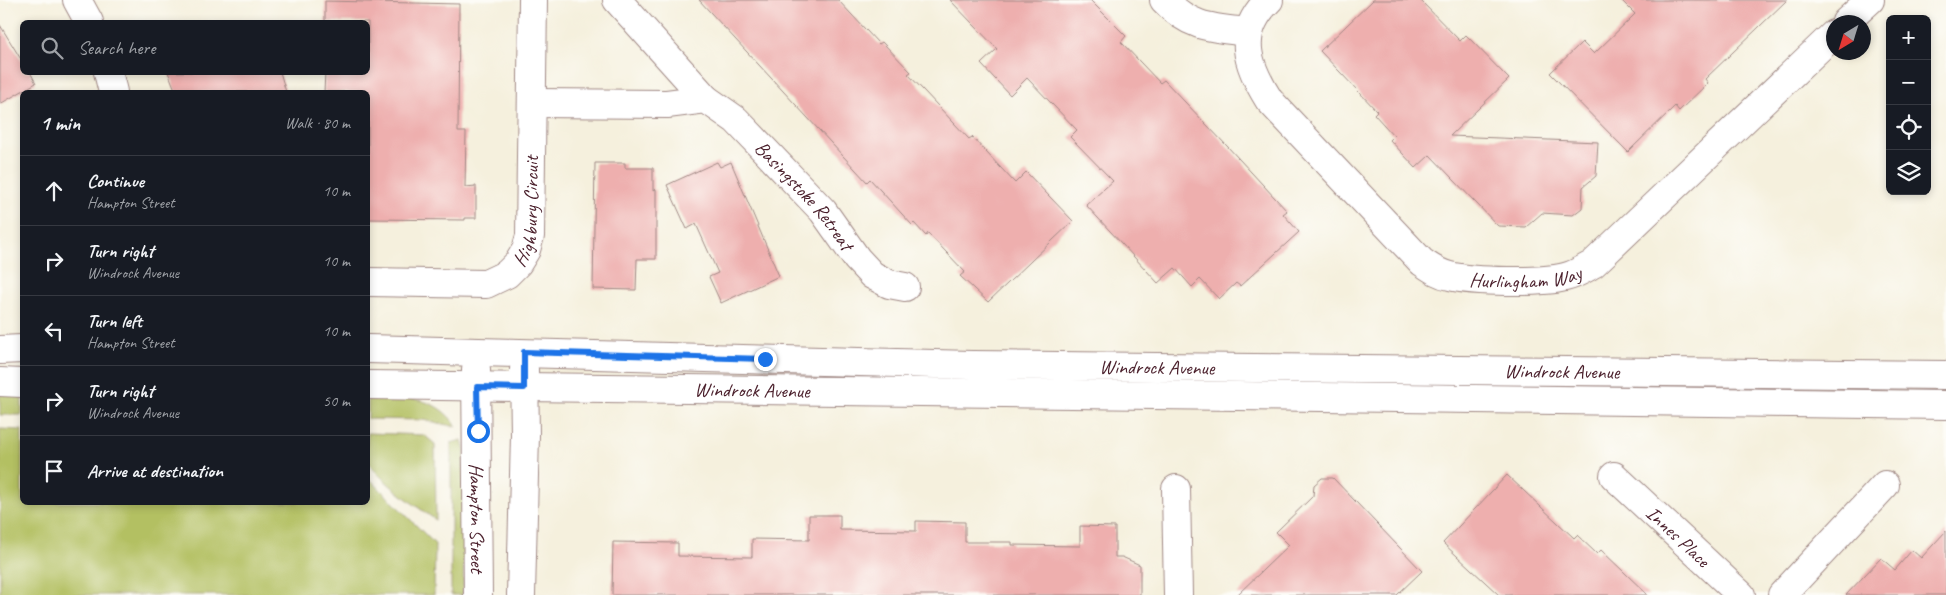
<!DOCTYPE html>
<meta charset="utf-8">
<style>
body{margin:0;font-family:Caveat,sans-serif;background:#20242c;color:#f1f3f6}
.controls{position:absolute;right:15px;top:15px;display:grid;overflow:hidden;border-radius:8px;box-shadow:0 2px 8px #0003}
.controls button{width:45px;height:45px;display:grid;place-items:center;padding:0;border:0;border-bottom:1px solid #363941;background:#171b24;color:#f1f3f6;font:25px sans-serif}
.compass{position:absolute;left:1826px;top:15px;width:45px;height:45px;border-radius:50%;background:#171b24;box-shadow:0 2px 8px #0003;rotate:218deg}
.stop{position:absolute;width:15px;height:15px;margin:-11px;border:4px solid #1a73e8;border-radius:50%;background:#fff}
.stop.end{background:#1a73e8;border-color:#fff;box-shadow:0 1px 5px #0008}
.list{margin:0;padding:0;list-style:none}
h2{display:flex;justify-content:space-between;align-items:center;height:65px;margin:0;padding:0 20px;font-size:21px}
h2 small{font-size:16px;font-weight:400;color:#9ea1a6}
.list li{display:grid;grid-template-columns:32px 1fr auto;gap:15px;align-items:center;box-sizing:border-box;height:70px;padding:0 20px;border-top:1px solid #363941}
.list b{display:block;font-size:19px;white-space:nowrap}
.list p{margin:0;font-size:16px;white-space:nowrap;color:#9ea1a6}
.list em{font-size:16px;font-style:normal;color:#9ea1a6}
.icon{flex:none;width:28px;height:28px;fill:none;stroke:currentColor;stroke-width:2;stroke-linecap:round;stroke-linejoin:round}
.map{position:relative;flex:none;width:1946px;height:595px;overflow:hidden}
.search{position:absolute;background:#171b24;box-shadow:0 2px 8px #0003;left:20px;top:20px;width:350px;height:55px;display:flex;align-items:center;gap:12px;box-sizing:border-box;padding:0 18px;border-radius:8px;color:#9ea1a6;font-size:19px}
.panel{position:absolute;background:#171b24;box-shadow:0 2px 8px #0003;left:20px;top:90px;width:350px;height:415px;border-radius:8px}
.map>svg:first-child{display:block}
.green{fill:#b3c062;stroke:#7e7046}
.building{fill:#eeafae}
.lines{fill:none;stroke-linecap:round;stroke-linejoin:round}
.minor-casing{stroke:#a08884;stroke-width:30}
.tertiary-casing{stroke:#a08884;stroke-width:30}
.minor{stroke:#fff;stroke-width:28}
.tertiary{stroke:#fff;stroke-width:28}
.route{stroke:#1a73e8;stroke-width:6}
.labels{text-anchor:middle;stroke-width:4.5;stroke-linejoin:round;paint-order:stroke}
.street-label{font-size:20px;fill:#4a1f2b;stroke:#fdfcf7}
</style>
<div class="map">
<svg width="1946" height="595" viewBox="0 0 1946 595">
<rect width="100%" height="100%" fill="#fdfcf7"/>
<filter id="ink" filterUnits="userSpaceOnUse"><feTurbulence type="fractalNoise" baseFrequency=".02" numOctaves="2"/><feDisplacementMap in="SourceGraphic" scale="10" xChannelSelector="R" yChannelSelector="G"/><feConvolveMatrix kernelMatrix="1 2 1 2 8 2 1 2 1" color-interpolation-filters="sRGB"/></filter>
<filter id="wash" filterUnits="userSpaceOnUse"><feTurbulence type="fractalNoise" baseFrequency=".0096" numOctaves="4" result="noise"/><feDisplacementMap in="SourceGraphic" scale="20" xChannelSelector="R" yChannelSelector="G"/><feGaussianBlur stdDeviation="1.12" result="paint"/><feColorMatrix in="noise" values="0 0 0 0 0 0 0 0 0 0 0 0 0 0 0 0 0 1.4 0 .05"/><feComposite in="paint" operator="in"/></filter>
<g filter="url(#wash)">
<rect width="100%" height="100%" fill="#f5f0dd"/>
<!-- green -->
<g class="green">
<path d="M0,392L22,393V415H0Z"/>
<path d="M368,397C402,397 436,394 457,427L423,420L368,419Z"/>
<path d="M0,429L22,430V502H368V477L435,544L434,595H0Z"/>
<path d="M368,433L424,435L435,444L436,520C421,510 375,477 368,461C365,454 367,441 368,433Z"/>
<path d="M462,440L465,451L466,485L463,595H451V443Z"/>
</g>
<g id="blocks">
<!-- building -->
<g class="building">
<path d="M699,0H838L879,44L882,42L911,72L908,74L969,139L972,137L1015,183L1026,172L1073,221L988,302L960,276L965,272L928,233L926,236L914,223L912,225L870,179L867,182Z"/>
<path d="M950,0H1090L1126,36L1121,42L1160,83L1164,80L1227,146L1287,211L1283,214L1299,232L1240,286L1236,283L1219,299L1200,279L1192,287L1175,268L1158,283L1086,205L1113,181L1070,137L1077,130L1027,78L1010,95L981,64L997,49Z"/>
<path d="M1373,0H1420L1460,41L1466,35L1509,79L1450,136L1598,142L1596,176L1583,187L1582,208L1573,215L1542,213L1526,227L1498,226L1430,155L1416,168L1390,140L1394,136L1374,114L1377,111L1320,51Z"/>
<path d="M1621,0H1787L1705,79L1708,83L1679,111L1675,106L1628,152L1550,73L1582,42L1594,54L1635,14Z"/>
<path d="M325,1L459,4L458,132H466L465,187L476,186V218H465V220L368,219V92H324L325,72H368V22H325Z"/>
<path d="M0,25L22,61V72H30L36,83L0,104Z"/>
<path d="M168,72H280L286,92H176Z"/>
<path d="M717,162L720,167L731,162L779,276L721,303L709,277L718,273L696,224L687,229L667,185Z"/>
<path d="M595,163H625V168H653V191L656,189V259H637L636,290L593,289Z"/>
<path d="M1507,475L1574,538L1577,535L1597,554L1601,550L1648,595H1499L1443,543Z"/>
<path d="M1322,478H1333L1422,571L1397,595H1237L1289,545L1276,532L1313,496L1314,485Z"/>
<path d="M809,515H840V530L916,531V521L965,522V542H1012V545L1080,546V526L1115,527V557H1122L1140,565V595H612L613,542L678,543V556L752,557V539L809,540Z"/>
<path d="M1946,531V595H1846L1881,558L1895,570L1912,550L1921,558Z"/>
</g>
</g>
</g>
<g filter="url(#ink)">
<use href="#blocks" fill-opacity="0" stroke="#a08884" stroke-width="1"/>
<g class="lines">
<!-- minor casing -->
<g class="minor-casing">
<g id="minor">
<path d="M77,0L89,22"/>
<path d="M617,0L706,99"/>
<path d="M1164,0C1190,28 1213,28 1248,32"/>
<path id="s1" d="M1269,0C1235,33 1247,65 1269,100L1422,262C1431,268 1439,274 1450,276C1473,282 1542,283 1565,277C1575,275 1584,269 1593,264L1834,34"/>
<path d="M1846,22L1870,0"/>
<path d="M108,72L113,92"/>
<path id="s2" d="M533,103L667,104L706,99L736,120L823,211L857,259L872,275L889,284L905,287"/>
<path id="s3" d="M368,282L486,284L507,274L518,263L526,250L530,236L533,0"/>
<path id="s4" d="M1614,476L1741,595"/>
<path d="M1176,489L1178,595"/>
<path d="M1782,595L1885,485"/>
</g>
</g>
<!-- tertiary casing -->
<g class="tertiary-casing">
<g id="tertiary">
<path id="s5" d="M368,349L972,365L1946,375"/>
<path d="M0,350L22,349"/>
<path id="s6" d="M476,369L478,595"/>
<path d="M0,382L22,383"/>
<path id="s7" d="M368,385L1946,405"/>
<path d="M521,595L525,435L524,369"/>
</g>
</g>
<!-- minor -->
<use href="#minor" class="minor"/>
<!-- tertiary -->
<use href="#tertiary" class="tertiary"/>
</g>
</g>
<g class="lines" filter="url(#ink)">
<!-- route -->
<path class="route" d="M478,431L477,387L524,388V352L765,359"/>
</g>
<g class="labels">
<!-- street labels -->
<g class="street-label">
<text dy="7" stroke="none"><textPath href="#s2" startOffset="312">Basingstoke Retreat</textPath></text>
<text dy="7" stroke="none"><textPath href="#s3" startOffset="211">Highbury Circuit</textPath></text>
<text dy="7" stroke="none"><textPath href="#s1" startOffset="441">Hurlingham Way</textPath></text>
<text dy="7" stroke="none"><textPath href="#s5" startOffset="789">Windrock Avenue</textPath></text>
<text dy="7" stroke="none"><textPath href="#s5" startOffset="1194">Windrock Avenue</textPath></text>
<text dy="7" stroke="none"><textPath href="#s7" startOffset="384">Windrock Avenue</textPath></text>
<text dy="7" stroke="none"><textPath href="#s6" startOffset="149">Hampton Street</textPath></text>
<text dy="7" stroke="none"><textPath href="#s4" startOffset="88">Innes Place</textPath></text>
</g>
</g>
</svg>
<div class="controls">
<button>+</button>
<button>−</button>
<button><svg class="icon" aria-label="locate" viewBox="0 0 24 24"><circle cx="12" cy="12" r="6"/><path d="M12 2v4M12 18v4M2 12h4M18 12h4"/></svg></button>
<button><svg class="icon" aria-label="layers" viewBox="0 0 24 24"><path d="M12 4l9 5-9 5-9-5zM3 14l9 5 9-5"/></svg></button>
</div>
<svg class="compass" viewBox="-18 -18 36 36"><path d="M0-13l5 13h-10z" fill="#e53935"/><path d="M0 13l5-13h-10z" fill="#9ea1a6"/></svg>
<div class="stop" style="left:478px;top:431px"></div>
<div class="stop end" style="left:765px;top:359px"></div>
<div class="search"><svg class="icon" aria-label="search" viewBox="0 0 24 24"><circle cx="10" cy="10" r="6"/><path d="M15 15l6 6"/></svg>Search here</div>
<section class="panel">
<h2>1 min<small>Walk · 80 m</small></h2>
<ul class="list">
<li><svg class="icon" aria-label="ahead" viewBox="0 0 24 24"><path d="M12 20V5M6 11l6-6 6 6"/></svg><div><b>Continue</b><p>Hampton Street</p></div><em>10 m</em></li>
<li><svg class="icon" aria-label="right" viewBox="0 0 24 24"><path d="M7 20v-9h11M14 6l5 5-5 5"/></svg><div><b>Turn right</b><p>Windrock Avenue</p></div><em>10 m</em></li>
<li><svg class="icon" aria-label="left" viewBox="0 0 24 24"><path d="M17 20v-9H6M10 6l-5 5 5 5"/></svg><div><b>Turn left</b><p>Hampton Street</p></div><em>10 m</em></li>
<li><svg class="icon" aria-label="right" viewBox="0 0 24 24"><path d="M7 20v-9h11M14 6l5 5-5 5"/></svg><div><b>Turn right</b><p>Windrock Avenue</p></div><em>50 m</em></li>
<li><svg class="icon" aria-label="arrive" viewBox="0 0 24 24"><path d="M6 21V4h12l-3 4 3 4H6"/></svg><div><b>Arrive at destination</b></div></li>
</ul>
</section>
</div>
